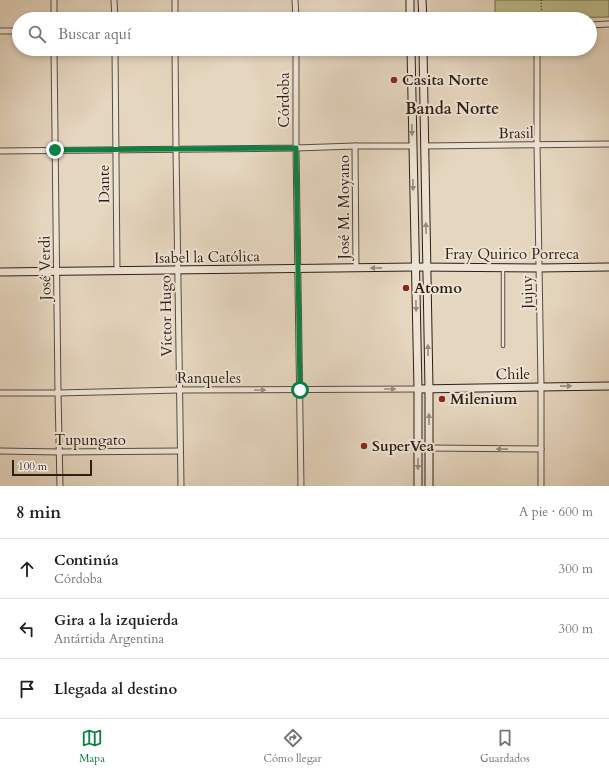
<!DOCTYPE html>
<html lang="es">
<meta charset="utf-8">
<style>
body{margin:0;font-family:Cardo,serif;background:#f2f2f2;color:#202124}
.scale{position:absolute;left:12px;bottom:10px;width:80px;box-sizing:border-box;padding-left:4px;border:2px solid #2e1e17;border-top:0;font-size:11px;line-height:14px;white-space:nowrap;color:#2e1e17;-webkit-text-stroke:3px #eee4d5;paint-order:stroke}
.stop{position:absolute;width:12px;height:12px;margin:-9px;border:3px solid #0b8043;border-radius:50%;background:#fff}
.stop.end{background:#0b8043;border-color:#fff;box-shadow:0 1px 4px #0008}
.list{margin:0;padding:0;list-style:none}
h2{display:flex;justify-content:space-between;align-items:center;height:52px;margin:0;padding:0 16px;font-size:17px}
h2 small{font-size:13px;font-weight:400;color:#757577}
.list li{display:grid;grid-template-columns:26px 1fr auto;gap:12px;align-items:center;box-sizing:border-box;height:60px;padding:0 16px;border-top:1px solid #e0e0e0}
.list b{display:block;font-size:15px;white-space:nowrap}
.list p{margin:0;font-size:13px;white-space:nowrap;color:#757577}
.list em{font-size:13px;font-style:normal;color:#757577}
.icon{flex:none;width:22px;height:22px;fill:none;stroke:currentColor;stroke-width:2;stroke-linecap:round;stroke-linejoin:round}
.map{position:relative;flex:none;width:609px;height:486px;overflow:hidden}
.search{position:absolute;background:#fff;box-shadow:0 2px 6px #0003;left:12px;right:12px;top:12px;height:44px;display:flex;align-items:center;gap:10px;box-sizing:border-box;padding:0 14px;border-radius:22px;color:#757577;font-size:15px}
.sheet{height:232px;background:#fff}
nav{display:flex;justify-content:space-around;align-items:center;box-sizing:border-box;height:56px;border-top:1px solid #e0e0e0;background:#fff;font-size:11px;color:#757577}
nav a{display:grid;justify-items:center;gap:2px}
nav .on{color:#0b8043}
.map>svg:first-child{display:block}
.green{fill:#bcbc8d;stroke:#756d52}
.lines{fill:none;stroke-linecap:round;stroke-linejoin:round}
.lane-casing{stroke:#5c4c41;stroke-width:4.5}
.street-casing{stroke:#5c4c41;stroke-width:7}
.secondary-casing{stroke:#2e1e17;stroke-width:9}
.path{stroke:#2e1e17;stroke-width:1;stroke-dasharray:1 2;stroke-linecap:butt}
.lane{stroke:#eee4d5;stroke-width:2.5}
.street{stroke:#eee4d5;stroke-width:5}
.secondary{stroke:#eee4d5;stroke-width:7}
.oneway{fill:#988b80}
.route{stroke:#0b8043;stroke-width:5}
.poi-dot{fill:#8f2418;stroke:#eee4d5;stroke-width:1.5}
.labels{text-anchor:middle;stroke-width:4;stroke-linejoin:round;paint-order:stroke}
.poi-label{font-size:15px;font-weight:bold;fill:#2e1e17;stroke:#eee4d5;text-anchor:start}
.street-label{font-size:15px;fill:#2e1e17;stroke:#eee4d5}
.neighbourhood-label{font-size:16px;font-weight:bold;fill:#2e1e17;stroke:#eee4d5}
</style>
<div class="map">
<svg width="609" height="486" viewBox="0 0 609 486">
<rect width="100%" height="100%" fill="#e5d6bf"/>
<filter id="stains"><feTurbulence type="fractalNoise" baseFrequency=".005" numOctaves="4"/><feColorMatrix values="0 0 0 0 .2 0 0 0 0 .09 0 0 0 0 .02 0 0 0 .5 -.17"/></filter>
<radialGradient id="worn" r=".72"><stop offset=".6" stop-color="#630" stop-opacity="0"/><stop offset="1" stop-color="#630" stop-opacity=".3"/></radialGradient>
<!-- green -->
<path class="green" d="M495,0H609V17L495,19Z"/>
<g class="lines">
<!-- lane casing -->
<g class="lane-casing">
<path id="lane" d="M503,346V268"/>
</g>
<!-- street casing -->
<g class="street-casing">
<g id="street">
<path d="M54,0V19"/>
<path d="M114,0L115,19"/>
<path d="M175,0V19"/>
<path d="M295,0L296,19"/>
<path d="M590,25L609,24"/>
<path d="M0,31H19"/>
<path d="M54,49L58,393L60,486"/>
<path d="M115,49L117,271"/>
<path d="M175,49L176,149L181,486"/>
<path d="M296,49V148L301,486"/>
<path d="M537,49V145L541,386V486"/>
<path d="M355,146L356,268"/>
<path d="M424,146L609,144"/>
<path d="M0,151L296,148L355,146H413"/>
<path d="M0,393H58L179,390L418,389"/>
<path d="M429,448L541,449"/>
<path d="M0,451L59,452L180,451"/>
</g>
</g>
<!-- secondary casing -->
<g class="secondary-casing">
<g id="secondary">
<path d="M410,0V19"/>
<path d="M422,0L423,19"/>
<path d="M411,49L418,389V486"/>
<path d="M423,49L429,389V486"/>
<path d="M0,272L415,267L539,268L609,267"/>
<path d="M418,389L609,386"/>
</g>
</g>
<!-- path -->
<path class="path" d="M541,0L542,19"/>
<!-- lane -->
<use href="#lane" class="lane"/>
<!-- street -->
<use href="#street" class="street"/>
<!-- secondary -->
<use href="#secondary" class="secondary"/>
</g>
<!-- one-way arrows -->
<defs><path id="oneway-solid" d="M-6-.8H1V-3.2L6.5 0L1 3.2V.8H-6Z"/></defs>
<g class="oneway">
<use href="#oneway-solid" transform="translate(412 130) rotate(89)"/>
<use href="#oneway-solid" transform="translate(413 185) rotate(89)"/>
<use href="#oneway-solid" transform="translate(426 228) rotate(-91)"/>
<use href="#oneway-solid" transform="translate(376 268) rotate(179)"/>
<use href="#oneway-solid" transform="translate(416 306) rotate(89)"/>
<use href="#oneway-solid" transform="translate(428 350) rotate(-91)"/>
<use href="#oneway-solid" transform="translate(566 386) rotate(-1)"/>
<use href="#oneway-solid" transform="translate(390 389)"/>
<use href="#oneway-solid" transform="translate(260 390)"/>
<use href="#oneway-solid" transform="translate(429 419) rotate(-90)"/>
<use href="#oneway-solid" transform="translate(502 449) rotate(-179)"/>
<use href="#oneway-solid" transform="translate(418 464) rotate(90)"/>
</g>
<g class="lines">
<!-- route -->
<path class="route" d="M55,150L296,148L300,390"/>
</g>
<!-- markers -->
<g class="poi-dot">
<circle cx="394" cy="80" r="4"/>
<circle cx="406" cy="288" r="4"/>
<circle cx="442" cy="399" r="4"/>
<circle cx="364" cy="446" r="4"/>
</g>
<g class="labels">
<!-- poi labels -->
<g class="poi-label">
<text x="402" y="85">Casita Norte</text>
<text x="414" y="293">Atomo</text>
<text x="450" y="404">Milenium</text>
<text x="372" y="451">SuperVea</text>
</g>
<!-- street labels -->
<g class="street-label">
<text transform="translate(284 100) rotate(-90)" y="5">Córdoba</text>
<text transform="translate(516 133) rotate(-1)" y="5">Brasil</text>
<text transform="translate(104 184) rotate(-91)" y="5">Dante</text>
<text transform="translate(344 207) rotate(-90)" y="5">José M. Moyano</text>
<text x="512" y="259">Fray Quirico Porreca</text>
<text transform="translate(207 257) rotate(-1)" y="5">Isabel la Católica</text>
<text transform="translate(45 268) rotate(-91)" y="5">José Verdi</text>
<text transform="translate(527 292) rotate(-91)" y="5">Jujuy</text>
<text transform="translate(166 316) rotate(-91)" y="5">Víctor Hugo</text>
<text transform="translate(513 374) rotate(-1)" y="5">Chile</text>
<text x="209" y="383">Ranqueles</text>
<text x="90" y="445">Tupungato</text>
</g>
<!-- neighbourhood labels -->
<g class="neighbourhood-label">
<text x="452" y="114">Banda Norte</text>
</g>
</g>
<rect width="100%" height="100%" filter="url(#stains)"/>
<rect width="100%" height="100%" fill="url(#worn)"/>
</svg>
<div class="scale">100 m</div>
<div class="stop" style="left:300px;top:390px"></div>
<div class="stop end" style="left:55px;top:150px"></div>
<div class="search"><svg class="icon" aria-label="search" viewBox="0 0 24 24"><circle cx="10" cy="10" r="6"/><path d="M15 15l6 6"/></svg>Buscar aquí</div>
</div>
<section class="sheet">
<h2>8 min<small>A pie · 600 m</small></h2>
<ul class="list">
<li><svg class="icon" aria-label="ahead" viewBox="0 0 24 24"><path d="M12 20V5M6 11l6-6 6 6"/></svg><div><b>Continúa</b><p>Córdoba</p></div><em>300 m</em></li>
<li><svg class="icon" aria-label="left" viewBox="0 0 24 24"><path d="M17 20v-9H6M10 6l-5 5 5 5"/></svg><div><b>Gira a la izquierda</b><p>Antártida Argentina</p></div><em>300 m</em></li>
<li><svg class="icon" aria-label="arrive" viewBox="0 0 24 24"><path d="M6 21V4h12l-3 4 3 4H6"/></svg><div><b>Llegada al destino</b></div></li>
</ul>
</section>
<nav>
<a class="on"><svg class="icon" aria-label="map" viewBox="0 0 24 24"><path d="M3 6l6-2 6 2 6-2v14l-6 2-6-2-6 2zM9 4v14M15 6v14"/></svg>Mapa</a>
<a><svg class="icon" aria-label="directions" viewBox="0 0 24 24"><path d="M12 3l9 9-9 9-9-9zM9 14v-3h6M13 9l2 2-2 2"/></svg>Cómo llegar</a>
<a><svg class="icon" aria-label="saved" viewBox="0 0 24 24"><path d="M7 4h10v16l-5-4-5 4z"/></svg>Guardados</a>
</nav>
